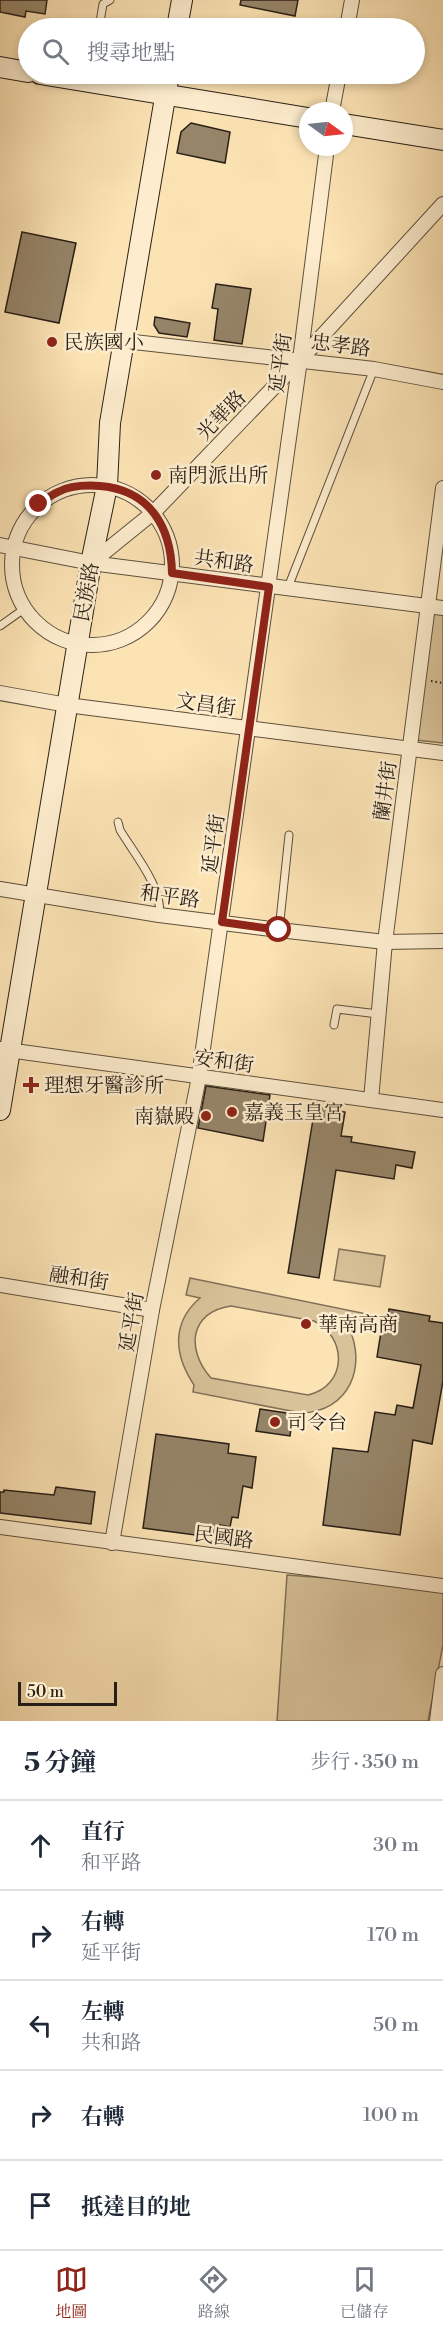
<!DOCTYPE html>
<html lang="zh-TW">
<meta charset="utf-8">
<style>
body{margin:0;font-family:"Libre Bodoni","Noto Serif TC",serif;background:#f2f2f3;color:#1f2937}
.compass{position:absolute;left:299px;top:102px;width:54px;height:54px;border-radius:50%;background:#fff;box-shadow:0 3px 9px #0003;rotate:105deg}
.scale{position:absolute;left:18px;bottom:15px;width:99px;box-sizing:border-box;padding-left:6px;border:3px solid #281f17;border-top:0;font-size:16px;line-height:21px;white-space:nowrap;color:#281f17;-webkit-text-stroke:4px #fdedce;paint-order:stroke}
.stop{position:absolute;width:18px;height:18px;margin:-14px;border:4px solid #8f2418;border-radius:50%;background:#fff}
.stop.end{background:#8f2418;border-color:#fff;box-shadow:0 2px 6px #0008}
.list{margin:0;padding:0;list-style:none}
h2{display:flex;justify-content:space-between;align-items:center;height:78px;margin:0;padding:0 24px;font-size:26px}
h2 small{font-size:20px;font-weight:400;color:#747a83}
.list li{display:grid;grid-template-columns:39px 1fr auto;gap:18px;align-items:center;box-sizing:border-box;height:90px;padding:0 24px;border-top:2px solid #e0e1e3}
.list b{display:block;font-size:22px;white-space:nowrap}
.list p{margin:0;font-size:20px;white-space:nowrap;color:#747a83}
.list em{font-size:20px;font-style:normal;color:#747a83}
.icon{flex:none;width:33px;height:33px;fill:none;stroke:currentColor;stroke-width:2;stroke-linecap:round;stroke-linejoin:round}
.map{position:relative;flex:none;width:443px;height:1721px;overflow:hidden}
.search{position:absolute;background:#fff;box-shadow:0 3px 9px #0003;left:18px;right:18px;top:18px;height:66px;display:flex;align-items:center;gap:15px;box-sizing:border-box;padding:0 21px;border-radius:33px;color:#747a83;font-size:22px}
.sheet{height:528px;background:#fff}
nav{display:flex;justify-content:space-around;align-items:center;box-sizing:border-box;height:84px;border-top:2px solid #e0e1e3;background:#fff;font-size:16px;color:#747a83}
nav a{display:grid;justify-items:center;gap:3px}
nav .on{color:#8f2418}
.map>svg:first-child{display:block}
.green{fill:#d8c299;stroke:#807058;stroke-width:1.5;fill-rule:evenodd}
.building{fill:#968569;stroke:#281f17;stroke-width:1.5}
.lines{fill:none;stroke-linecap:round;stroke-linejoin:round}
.lane-casing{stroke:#5d503e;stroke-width:9}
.street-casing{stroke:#5d503e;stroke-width:16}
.secondary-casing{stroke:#281f17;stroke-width:22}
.path{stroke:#281f17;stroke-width:2;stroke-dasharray:1.5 3;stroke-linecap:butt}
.lane{stroke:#fdedce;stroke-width:7}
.street{stroke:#fdedce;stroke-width:14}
.secondary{stroke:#fdedce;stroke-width:20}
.route{stroke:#8f2418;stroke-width:8}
.poi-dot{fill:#8f2418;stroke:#fdedce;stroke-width:2}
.labels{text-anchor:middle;stroke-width:5;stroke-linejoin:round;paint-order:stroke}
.poi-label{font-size:20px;fill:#281f17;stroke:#fdedce;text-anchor:start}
.street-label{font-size:20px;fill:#281f17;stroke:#fdedce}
</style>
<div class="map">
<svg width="443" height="1721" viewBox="0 0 443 1721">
<rect width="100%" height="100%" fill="#fce3b4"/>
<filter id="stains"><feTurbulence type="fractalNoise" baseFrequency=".00333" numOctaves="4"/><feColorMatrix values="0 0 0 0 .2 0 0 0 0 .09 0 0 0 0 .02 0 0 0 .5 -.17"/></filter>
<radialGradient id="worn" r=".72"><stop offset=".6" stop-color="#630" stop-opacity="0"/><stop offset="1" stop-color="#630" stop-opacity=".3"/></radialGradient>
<!-- green -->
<g class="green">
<path d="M433,613L443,614V743L416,740Z"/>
<path d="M339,1249L385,1256L380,1287L334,1280Z"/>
<path d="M190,1278L367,1314L364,1329L348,1326C368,1366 349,1412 301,1413L193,1392L194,1385C174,1355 171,1323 200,1298L186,1295ZM231,1306L314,1321C348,1338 347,1386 308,1395L211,1378C186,1350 189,1312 231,1306Z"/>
<path d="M287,1575L443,1587V1645L428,1721H277Z"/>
</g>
<!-- building -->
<g class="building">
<path d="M0,0H47L45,14L26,11L25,17L0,12Z"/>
<path d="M241,0H298L295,16L240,5Z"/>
<path d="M191,123L230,132L225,163L177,153L181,132Z"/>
<path d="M22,232L76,243L59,323L5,312Z"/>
<path d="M216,284L251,289L242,344L214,340L218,309L212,308Z"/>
<path d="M155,317L190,323L187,337L159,333L154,325Z"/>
<path d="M206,1086L270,1095L263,1141L198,1128Z"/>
<path d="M315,1107L345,1112L341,1136L352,1137L351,1142L415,1152L412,1168L396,1165L394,1179L336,1170L319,1278L288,1273Z"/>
<path d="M389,1309L430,1316L429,1321L443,1323V1381L432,1444L413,1440L400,1535L323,1525L333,1448L368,1452L375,1412L395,1415L397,1405L413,1408L421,1365L377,1357L381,1332L385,1333Z"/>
<path d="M260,1409L293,1414L290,1436L256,1431Z"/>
<path d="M156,1434L229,1444L228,1453L256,1457L252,1488L243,1486L238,1518L232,1517L230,1527L220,1525L218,1538L143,1528Z"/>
<path d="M56,1487L95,1492L91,1524L0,1513V1492H4V1490L54,1495Z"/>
</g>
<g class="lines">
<!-- lane casing -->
<g class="lane-casing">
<g id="lane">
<path d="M99,28L103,4L110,0"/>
<path d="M287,590L374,369"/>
<path d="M0,626L24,609"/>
<path d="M118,822L120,830C133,852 164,889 159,915"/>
<path d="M279,930L289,835"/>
<path d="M334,1025L337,1009L378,1014"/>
</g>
</g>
<!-- street casing -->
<g class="street-casing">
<g id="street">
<path d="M347,28L352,0"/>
<path d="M332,111L339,74"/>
<path d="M125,341L374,369L443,382"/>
<circle cx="92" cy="565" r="80"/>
<path d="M0,545L91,563L443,608"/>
<path d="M91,563L154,512L300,360L443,204"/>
<path d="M0,693L67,705L443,753"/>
<path d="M0,889L159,915L279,930L385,942L443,941"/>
<path d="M0,1049L443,1110"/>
<path d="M371,1100L385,942L443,488"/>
<path d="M0,1285L152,1310"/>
<path d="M0,1527L443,1586"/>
<path d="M112,1543L152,1310L199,1077L300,360L327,147"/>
<path d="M437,1721L443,1674"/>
</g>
</g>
<!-- secondary casing -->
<g class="secondary-casing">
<g id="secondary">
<path d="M177,28L182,0"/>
<path d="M0,67L28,72"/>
<path d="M40,74L308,118"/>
<path d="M344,124L443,140"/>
<path d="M0,1110L91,563L107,486L110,423L169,74"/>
</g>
</g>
<!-- path -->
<path class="path" d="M431,681L443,683"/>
<!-- lane -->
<use href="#lane" class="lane"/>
<!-- street -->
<use href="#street" class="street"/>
<!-- secondary -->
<use href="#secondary" class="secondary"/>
</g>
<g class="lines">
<!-- route -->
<path class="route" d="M39,504C45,500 51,495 58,492C71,485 86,485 100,486C150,490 171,527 172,573L269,587L222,922L279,930"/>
</g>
<!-- markers -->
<g class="poi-dot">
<circle cx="52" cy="342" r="6"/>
<circle cx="156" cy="475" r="6"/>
<path d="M28 1076h6v6h6v6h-6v6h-6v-6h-6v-6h6z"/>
<circle cx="232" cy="1112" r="6"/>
<circle cx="206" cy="1116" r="6"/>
<circle cx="306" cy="1324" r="6"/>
<circle cx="275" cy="1422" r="6"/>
</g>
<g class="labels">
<!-- poi labels -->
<g class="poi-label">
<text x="64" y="349">民族國小</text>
<text x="168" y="482">南門派出所</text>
<text x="44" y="1092">理想牙醫診所</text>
<text x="244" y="1119">嘉義玉皇宮</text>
<text x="194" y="1123" text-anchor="end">南嶽殿</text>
<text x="318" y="1331">華南高商</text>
<text x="287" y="1429">司令台</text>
</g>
<!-- street labels -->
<g class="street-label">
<text transform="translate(341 345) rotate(7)" y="7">忠孝路</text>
<text transform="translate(280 363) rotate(-82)" y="7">延平街</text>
<text transform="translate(221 415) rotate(-46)" y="7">光華路</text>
<text transform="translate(224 561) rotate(8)" y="7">共和路</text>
<text transform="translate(86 592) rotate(-80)" y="7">民族路</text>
<text transform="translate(206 704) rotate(8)" y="7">文昌街</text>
<text transform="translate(385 791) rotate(-82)" y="7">蘭井街</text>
<text transform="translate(213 844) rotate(-82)" y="7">延平街</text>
<text transform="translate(170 896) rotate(8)" y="7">和平路</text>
<text transform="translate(224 1061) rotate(8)" y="7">安和街</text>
<text transform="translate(79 1278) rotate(9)" y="7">融和街</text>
<text transform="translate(131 1322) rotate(-80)" y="7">延平街</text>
<text transform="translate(224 1537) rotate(7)" y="7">民國路</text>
</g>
</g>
<rect width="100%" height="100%" filter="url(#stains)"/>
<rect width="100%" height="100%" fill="url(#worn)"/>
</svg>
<svg class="compass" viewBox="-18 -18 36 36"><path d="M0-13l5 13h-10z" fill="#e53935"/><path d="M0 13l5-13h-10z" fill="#747a83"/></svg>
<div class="scale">50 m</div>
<div class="stop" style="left:279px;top:930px"></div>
<div class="stop end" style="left:39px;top:504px"></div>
<div class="search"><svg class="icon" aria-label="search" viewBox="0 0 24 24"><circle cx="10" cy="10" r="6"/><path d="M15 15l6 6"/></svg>搜尋地點</div>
</div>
<section class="sheet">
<h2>5 分鐘<small>步行 · 350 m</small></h2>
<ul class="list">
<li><svg class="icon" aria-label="ahead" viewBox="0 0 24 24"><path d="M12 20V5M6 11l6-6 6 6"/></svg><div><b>直行</b><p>和平路</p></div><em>30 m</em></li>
<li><svg class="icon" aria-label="right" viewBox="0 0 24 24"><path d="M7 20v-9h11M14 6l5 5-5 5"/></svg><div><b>右轉</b><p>延平街</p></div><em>170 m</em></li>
<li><svg class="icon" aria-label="left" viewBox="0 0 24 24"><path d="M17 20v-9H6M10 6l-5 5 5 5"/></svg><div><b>左轉</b><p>共和路</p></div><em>50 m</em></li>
<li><svg class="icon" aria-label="right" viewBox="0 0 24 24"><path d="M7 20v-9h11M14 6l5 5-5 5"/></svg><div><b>右轉</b></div><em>100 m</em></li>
<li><svg class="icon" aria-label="arrive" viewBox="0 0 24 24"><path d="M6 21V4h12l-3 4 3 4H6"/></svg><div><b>抵達目的地</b></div></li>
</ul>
</section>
<nav>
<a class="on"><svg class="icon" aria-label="map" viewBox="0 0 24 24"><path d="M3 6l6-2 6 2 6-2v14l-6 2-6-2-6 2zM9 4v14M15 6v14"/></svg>地圖</a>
<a><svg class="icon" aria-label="directions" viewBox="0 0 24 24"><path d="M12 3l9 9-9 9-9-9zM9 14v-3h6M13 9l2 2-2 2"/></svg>路線</a>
<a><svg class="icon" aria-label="saved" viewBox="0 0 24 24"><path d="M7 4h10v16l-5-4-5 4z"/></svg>已儲存</a>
</nav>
